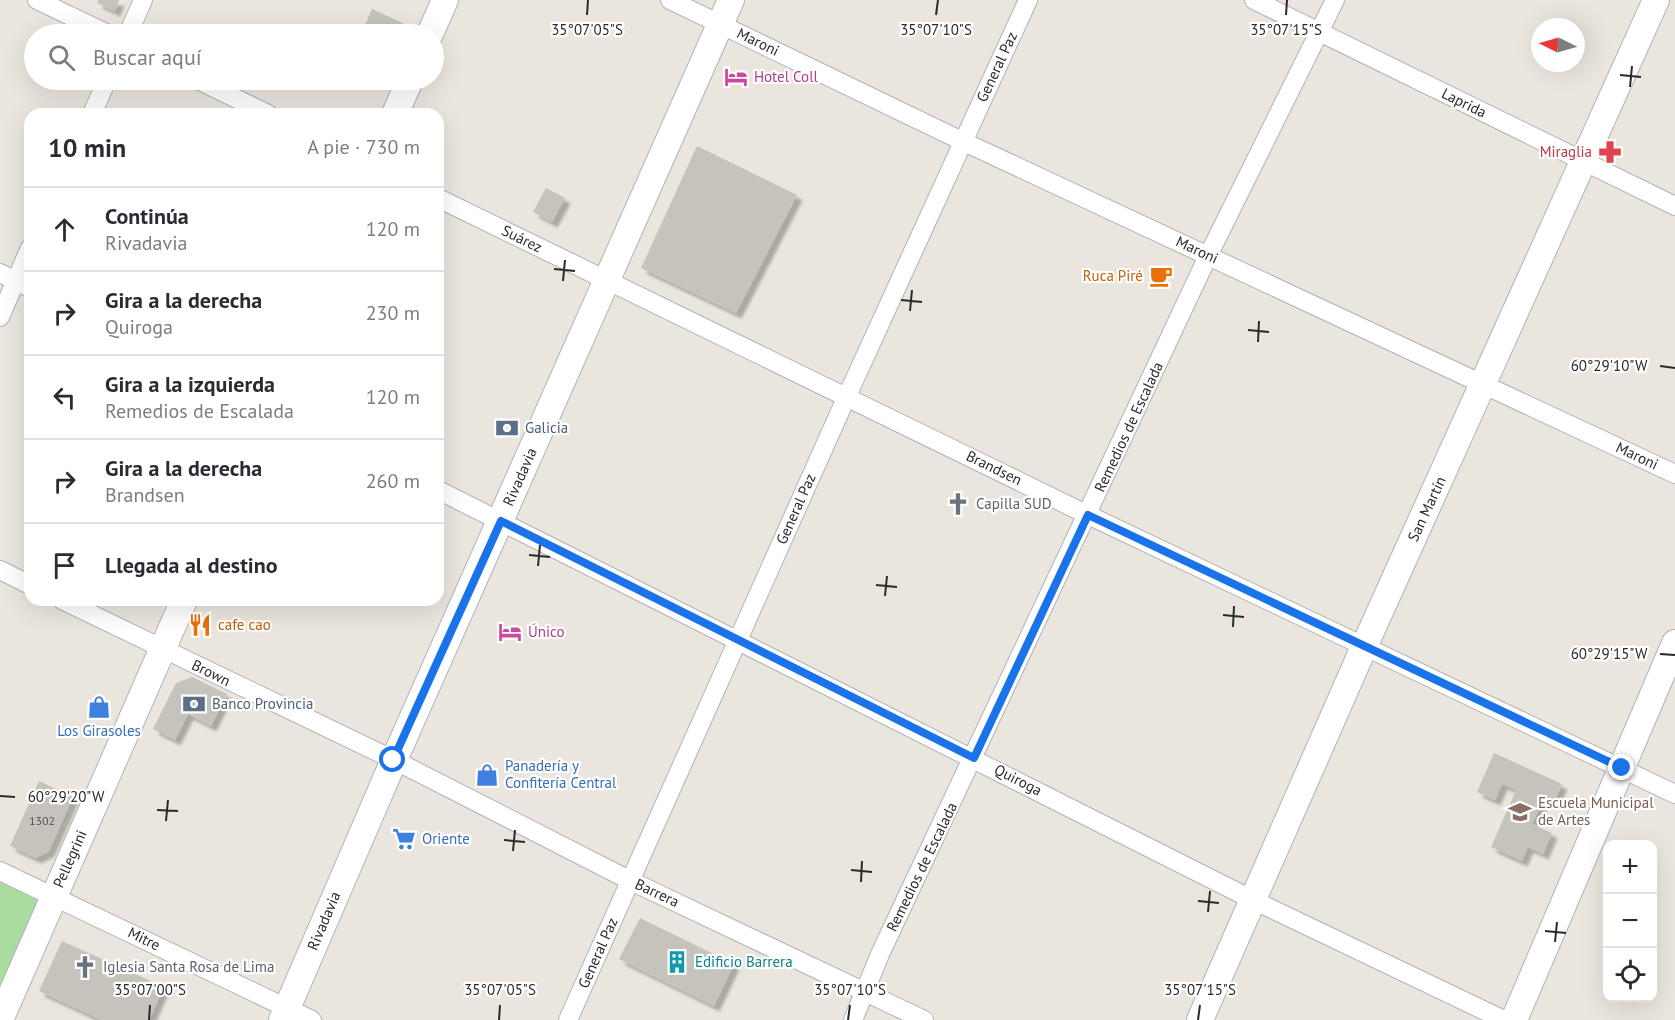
<!DOCTYPE html>
<html lang="es">
<meta charset="utf-8">
<style>
body{margin:0;font-family:"PT Sans",sans-serif;background:#f7f7f7;color:#2b2b33}
.controls{position:absolute;right:18px;bottom:18px;display:grid;overflow:hidden;border-radius:12px;box-shadow:0 6px 24px #0002}
.controls button{width:54px;height:54px;display:grid;place-items:center;padding:0;border:0;border-bottom:2px solid #e1e1e2;background:#fff;color:#2b2b33;font:30px sans-serif}
.compass{position:absolute;left:1531px;top:18px;width:54px;height:54px;border-radius:50%;background:#fff;box-shadow:0 6px 24px #0002;rotate:275deg}
.stop{position:absolute;width:18px;height:18px;margin:-14px;border:4px solid #1a73e8;border-radius:50%;background:#fff}
.stop.end{background:#1a73e8;border-color:#fff;box-shadow:0 2px 6px #0008}
.list{margin:0;padding:0;list-style:none}
h2{display:flex;justify-content:space-between;align-items:center;height:78px;margin:0;padding:0 24px;font-size:26px}
h2 small{font-size:20px;font-weight:400;color:#7c7c81}
.list li{display:grid;grid-template-columns:39px 1fr auto;gap:18px;align-items:center;box-sizing:border-box;height:84px;padding:0 24px;border-top:2px solid #e1e1e2}
.list b{display:block;font-size:22px;white-space:nowrap}
.list p{margin:0;font-size:20px;white-space:nowrap;color:#7c7c81}
.list em{font-size:20px;font-style:normal;color:#7c7c81}
.icon{flex:none;width:33px;height:33px;fill:none;stroke:currentColor;stroke-width:2;stroke-linecap:round;stroke-linejoin:round}
.map{position:relative;flex:none;width:1675px;height:1020px;overflow:hidden}
.search{position:absolute;background:#fff;box-shadow:0 6px 24px #0002;left:24px;top:24px;width:420px;height:66px;display:flex;align-items:center;gap:15px;box-sizing:border-box;padding:0 21px;border-radius:33px;color:#7c7c81;font-size:22px}
.panel{position:absolute;background:#fff;box-shadow:0 6px 24px #0002;left:24px;top:108px;width:420px;height:498px;border-radius:18px}
.map>svg:first-child{display:block}
.green{fill:#abdc9f}
.building{fill:#c6c3bd;filter:url(#shadow)}
.lines{fill:none;stroke-linecap:round;stroke-linejoin:round}
.minor-casing{stroke:#b0b1bc;stroke-width:20}
.secondary-casing{stroke:#b0b1bc;stroke-width:28}
.minor{stroke:#fff;stroke-width:18}
.secondary{stroke:#fff;stroke-width:26}
.route{stroke:#1a73e8;stroke-width:8}
.ticks{fill:none;stroke:#2a2a2a;stroke-width:2}
.labels{text-anchor:middle;stroke-width:4.5;stroke-linejoin:round;paint-order:stroke}
.number-label{font-size:12px;fill:#51504f}
.street-label{font-size:15px;fill:#2a2a2a;stroke:#fff}
.hotel-label{font-size:15px;fill:#b23c85;stroke:#fff;text-anchor:start}
.health-label{font-size:15px;fill:#be3a42;stroke:#fff;text-anchor:end}
.food-label{font-size:15px;fill:#c56008;stroke:#fff;text-anchor:end}
.service-label{font-size:15px;fill:#4e5e75;stroke:#fff;text-anchor:start}
.worship-label{font-size:15px;fill:#5b616d;stroke:#fff;text-anchor:start}
.shop-label{font-size:15px;fill:#366cbe;stroke:#fff;text-anchor:start}
.education-label{font-size:15px;fill:#785e54;stroke:#fff;text-anchor:start}
.culture-label{font-size:15px;fill:#0d838f;stroke:#fff;text-anchor:start}
.ticks-label{font-size:15px;text-anchor:middle;fill:#2a2a2a;stroke:#fff;stroke-width:4.5;stroke-linejoin:round;paint-order:stroke}
</style>
<div class="map">
<svg width="1675" height="1020" viewBox="0 0 1675 1020">
<defs>
<filter id="shadow"><feDropShadow dx="5.5" dy="5.5" stdDeviation="1.5" flood-color="#0004"/></filter>
</defs>
<rect width="100%" height="100%" fill="#ebe6dd"/>
<!-- green -->
<path class="green" d="M0,882L44,903L0,996Z"/>
<!-- building -->
<g class="building">
<path d="M98,0H119L115,11L97,3Z"/>
<path d="M372,9L413,28L410,34H361Z"/>
<path d="M697,146L797,195L736,313L641,268Z"/>
<path d="M546,188L565,198L552,222L533,212Z"/>
<path d="M192,677L227,694L211,726L188,714L175,740L153,729L176,683Z"/>
<path d="M1494,753L1562,784L1554,802L1544,798L1532,824L1552,833L1543,854L1528,847L1522,861L1491,847L1516,790L1502,784L1495,800L1477,792Z"/>
<path d="M39,781L73,797L49,851L36,858L10,846Z"/>
<path d="M640,918L734,964L714,1006L619,959Z"/>
<path d="M62,941L164,987L149,1020H102L39,991Z"/>
</g>
<g class="lines">
<!-- minor casing -->
<g class="minor-casing">
<g id="minor">
<path d="M37,0L108,34"/>
<path d="M670,0L962,141L1675,474"/>
<path d="M1254,0L1675,206"/>
<path d="M128,34L143,0"/>
<path d="M198,80L268,114"/>
<path d="M92,114L107,80"/>
<path d="M438,198L1088,515L1675,794"/>
<path d="M0,273L30,288"/>
<path d="M0,317L30,248"/>
<path d="M438,490L1253,900L1504,1020"/>
<path d="M0,570L30,585"/>
<path d="M62,600L394,760L631,881L924,1020"/>
<path d="M0,871L312,1020"/>
<path d="M568,1020L847,396L1028,0"/>
<path d="M853,1020L881,952L1208,256L1335,0"/>
</g>
</g>
<!-- secondary casing -->
<g class="secondary-casing">
<g id="secondary">
<path d="M430,34L445,0"/>
<path d="M395,114L410,80"/>
<path d="M0,1020L184,600"/>
<path d="M282,1020L394,760L731,0"/>
<path d="M1200,1020L1364,647L1656,0"/>
<path d="M1514,1020L1675,643"/>
</g>
</g>
<!-- minor -->
<use href="#minor" class="minor"/>
<!-- secondary -->
<use href="#secondary" class="secondary"/>
</g>
<g class="lines">
<!-- route -->
<path class="route" d="M393,760L501,521L974,758L1088,515L1622,768"/>
</g>
<!-- ticks -->
<path class="ticks" d="M587,15L588,0M936,15L938,0M1286,15L1287,0M1620,75L1641,77M1630,87L1632,66M554,269L575,271M563,281L565,260M901,300L922,302M910,311L912,290M1248,330L1269,332M1258,342L1259,321M1660,366L1675,368M529,555L550,557M538,566L540,545M876,585L897,587M885,596L887,576M1223,615L1244,617M1233,627L1234,606M1660,654L1675,655M0,796L15,797M157,810L178,811M166,821L168,800M504,840L525,842M513,851L515,830M851,870L872,872M861,882L862,861M1198,901L1219,903M1208,912L1210,891M1545,931L1566,933M1555,942L1557,922M149,1020L150,1005M499,1020L500,1005M848,1020L850,1005M1198,1020L1200,1005"/>
<!-- icons -->
<defs>
<g id="hotel-bare" transform="scale(1.8)"><path d="M-6-4.5h1.5V1H6V5H4.5V3h-9V5H-6ZM-4 0a1.8 1.8 0 1 1 3.6 0ZM.5 0V-2.5h3Q6-2.5 6 0Z" fill="#d1479c" stroke="#fff" stroke-width="2.5" paint-order="stroke"/></g>
<g id="pharmacy-bare" transform="scale(1.8)"><path d="M-2-6h4v4h4v4h-4v4h-4v-4h-4v-4h4Z" fill="#e0444e" stroke="#fff" stroke-width="2.5" paint-order="stroke"/></g>
<g id="cafe-bare" transform="scale(1.8)"><path d="M-5.5-4.5H6V0H3Q3 3.5 0 3.5H-2.5Q-5.5 3.5-5.5 0ZM3-3.2v2h1.7v-2ZM-6 4.5H4V6H-6Z" fill="#e8710a" stroke="#fff" stroke-width="2.5" paint-order="stroke"/></g>
<g id="bank-bare" transform="scale(1.8)"><path d="M-6-4H6V4H-6ZM0-2.3a2.3 2.3 0 1 0 0 4.6a2.3 2.3 0 1 0 0-4.6Z" fill="#5c6f8a" stroke="#fff" stroke-width="2.5" paint-order="stroke"/></g>
<g id="church-bare" transform="scale(1.8)"><path d="M-1.2-6h2.4v3.5h3.3v2.4h-3.3V6h-2.4V-.1h-3.3v-2.4h3.3Z" fill="#6b7280" stroke="#fff" stroke-width="2.5" paint-order="stroke"/></g>
<g id="restaurant-bare" transform="scale(1.8)"><path d="M-5-6h1v4h1v-4h1v4h1v-4h1v5L-1.5 .5V6h-2V.5L-5-1ZM5-6V6H3V1.5H1.5Q1.5-4 5-6Z" fill="#e8710a" stroke="#fff" stroke-width="2.5" paint-order="stroke"/></g>
<g id="shop-bare" transform="scale(1.8)"><path d="M-5-2.5h2.3a2.7 3.5 0 0 1 5.4 0H5L5.5 6h-11ZM-1.5-2.5h3a1.5 2.3 0 0 0-3 0Z" fill="#3f7fe0" stroke="#fff" stroke-width="2.5" paint-order="stroke"/></g>
<g id="school-bare" transform="scale(1.8)"><path d="M0-5L7-2L0 1L-7-2ZM-4 1L0 2.5L4 1V4Q0 6-4 4Z" fill="#8d6e63" stroke="#fff" stroke-width="2.5" paint-order="stroke"/></g>
<g id="supermarket-bare" transform="scale(1.8)"><path d="M-6-5.5h2.5l.6 2H6L4.5 2H-2.5L-4.4-4H-6ZM-1.5 3.2a1.3 1.3 0 1 0 .1 0ZM3 3.2a1.3 1.3 0 1 0 .1 0Z" fill="#3f7fe0" stroke="#fff" stroke-width="2.5" paint-order="stroke"/></g>
<g id="building-bare" transform="scale(1.8)"><path d="M-4-6H4V6H1V3H-1V6H-4ZM-2.5-4.3h1.7v1.8h-1.7ZM.8-4.3h1.7v1.8H.8ZM-2.5-1h1.7V.8h-1.7ZM.8-1h1.7V.8H.8Z" fill="#0f9aa8" stroke="#fff" stroke-width="2.5" paint-order="stroke"/></g>
</defs>
<g fill-rule="evenodd">
<use href="#hotel-bare" x="736" y="77"/>
<use href="#pharmacy-bare" x="1610" y="152"/>
<use href="#cafe-bare" x="1161" y="276"/>
<use href="#bank-bare" x="507" y="428"/>
<use href="#church-bare" x="958" y="504"/>
<use href="#restaurant-bare" x="200" y="625"/>
<use href="#hotel-bare" x="510" y="632"/>
<use href="#bank-bare" x="194" y="704"/>
<use href="#shop-bare" x="99" y="707"/>
<use href="#shop-bare" x="487" y="775"/>
<use href="#school-bare" x="1520" y="812"/>
<use href="#supermarket-bare" x="404" y="839"/>
<use href="#building-bare" x="677" y="962"/>
<use href="#church-bare" x="85" y="967"/>
</g>
<g class="labels">
<!-- number labels -->
<g class="number-label">
<text x="42" y="825">1302</text>
</g>
<!-- street labels -->
<g class="street-label">
<text transform="translate(758 42) rotate(26)" y="5">Maroni</text>
<text transform="translate(997 67) rotate(-65)" y="5">General Paz</text>
<text transform="translate(1464 103) rotate(26)" y="5">Laprida</text>
<text transform="translate(522 239) rotate(26)" y="5">Suárez</text>
<text transform="translate(1197 250) rotate(25)" y="5">Maroni</text>
<text transform="translate(1129 427) rotate(-65)" y="5">Remedios de Escalada</text>
<text transform="translate(1637 456) rotate(25)" y="5">Maroni</text>
<text transform="translate(994 468) rotate(26)" y="5">Brandsen</text>
<text transform="translate(520 477) rotate(-66)" y="5">Rivadavia</text>
<text transform="translate(796 509) rotate(-66)" y="5">General Paz</text>
<text transform="translate(1427 509) rotate(-65)" y="5">San Martín</text>
<text transform="translate(211 673) rotate(26)" y="5">Brown</text>
<text transform="translate(1018 780) rotate(27)" y="5">Quiroga</text>
<text transform="translate(70 859) rotate(-66)" y="5">Pellegrini</text>
<text transform="translate(922 867) rotate(-64)" y="5">Remedios de Escalada</text>
<text transform="translate(657 893) rotate(25)" y="5">Barrera</text>
<text transform="translate(324 921) rotate(-67)" y="5">Rivadavia</text>
<text transform="translate(144 939) rotate(26)" y="5">Mitre</text>
<text transform="translate(598 953) rotate(-66)" y="5">General Paz</text>
</g>
<!-- hotel labels -->
<g class="hotel-label">
<text x="754" y="82">Hotel Coll</text>
<text x="528" y="637">Único</text>
</g>
<!-- health labels -->
<g class="health-label">
<text x="1592" y="157">Miraglia</text>
</g>
<!-- food labels -->
<g class="food-label">
<text x="1143" y="281">Ruca Piré</text>
<text x="218" y="630" text-anchor="start">cafe cao</text>
</g>
<!-- service labels -->
<g class="service-label">
<text x="525" y="433">Galicia</text>
<text x="212" y="709">Banco Provincia</text>
</g>
<!-- worship labels -->
<g class="worship-label">
<text x="976" y="509">Capilla SUD</text>
<text x="103" y="972">Iglesia Santa Rosa de Lima</text>
</g>
<!-- shop labels -->
<g class="shop-label">
<text x="99" y="736" text-anchor="middle">Los Girasoles</text>
<text x="505" y="771">Panadería y<tspan x="505" dy="17">Confitería Central</tspan></text>
<text x="422" y="844">Oriente</text>
</g>
<!-- education labels -->
<g class="education-label">
<text x="1538" y="808">Escuela Municipal<tspan x="1538" dy="17">de Artes</tspan></text>
</g>
<!-- culture labels -->
<g class="culture-label">
<text x="695" y="967">Edificio Barrera</text>
</g>
</g>
<g class="ticks-label">
<text x="587" y="35">35°07'05"S</text>
<text x="936" y="35">35°07'10"S</text>
<text x="1286" y="35">35°07'15"S</text>
<text x="1609" y="371">60°29'10"W</text>
<text x="1609" y="659">60°29'15"W</text>
<text x="66" y="802">60°29'20"W</text>
<text x="150" y="995">35°07'00"S</text>
<text x="500" y="995">35°07'05"S</text>
<text x="850" y="995">35°07'10"S</text>
<text x="1200" y="995">35°07'15"S</text>
</g>
</svg>
<div class="controls">
<button>+</button>
<button>−</button>
<button><svg class="icon" aria-label="locate" viewBox="0 0 24 24"><circle cx="12" cy="12" r="6"/><path d="M12 2v4M12 18v4M2 12h4M18 12h4"/></svg></button>
</div>
<svg class="compass" viewBox="-18 -18 36 36"><path d="M0-13l5 13h-10z" fill="#e53935"/><path d="M0 13l5-13h-10z" fill="#7c7c81"/></svg>
<div class="stop" style="left:393px;top:760px"></div>
<div class="stop end" style="left:1622px;top:768px"></div>
<div class="search"><svg class="icon" aria-label="search" viewBox="0 0 24 24"><circle cx="10" cy="10" r="6"/><path d="M15 15l6 6"/></svg>Buscar aquí</div>
<section class="panel">
<h2>10 min<small>A pie · 730 m</small></h2>
<ul class="list">
<li><svg class="icon" aria-label="ahead" viewBox="0 0 24 24"><path d="M12 20V5M6 11l6-6 6 6"/></svg><div><b>Continúa</b><p>Rivadavia</p></div><em>120 m</em></li>
<li><svg class="icon" aria-label="right" viewBox="0 0 24 24"><path d="M7 20v-9h11M14 6l5 5-5 5"/></svg><div><b>Gira a la derecha</b><p>Quiroga</p></div><em>230 m</em></li>
<li><svg class="icon" aria-label="left" viewBox="0 0 24 24"><path d="M17 20v-9H6M10 6l-5 5 5 5"/></svg><div><b>Gira a la izquierda</b><p>Remedios de Escalada</p></div><em>120 m</em></li>
<li><svg class="icon" aria-label="right" viewBox="0 0 24 24"><path d="M7 20v-9h11M14 6l5 5-5 5"/></svg><div><b>Gira a la derecha</b><p>Brandsen</p></div><em>260 m</em></li>
<li><svg class="icon" aria-label="arrive" viewBox="0 0 24 24"><path d="M6 21V4h12l-3 4 3 4H6"/></svg><div><b>Llegada al destino</b></div></li>
</ul>
</section>
</div>
